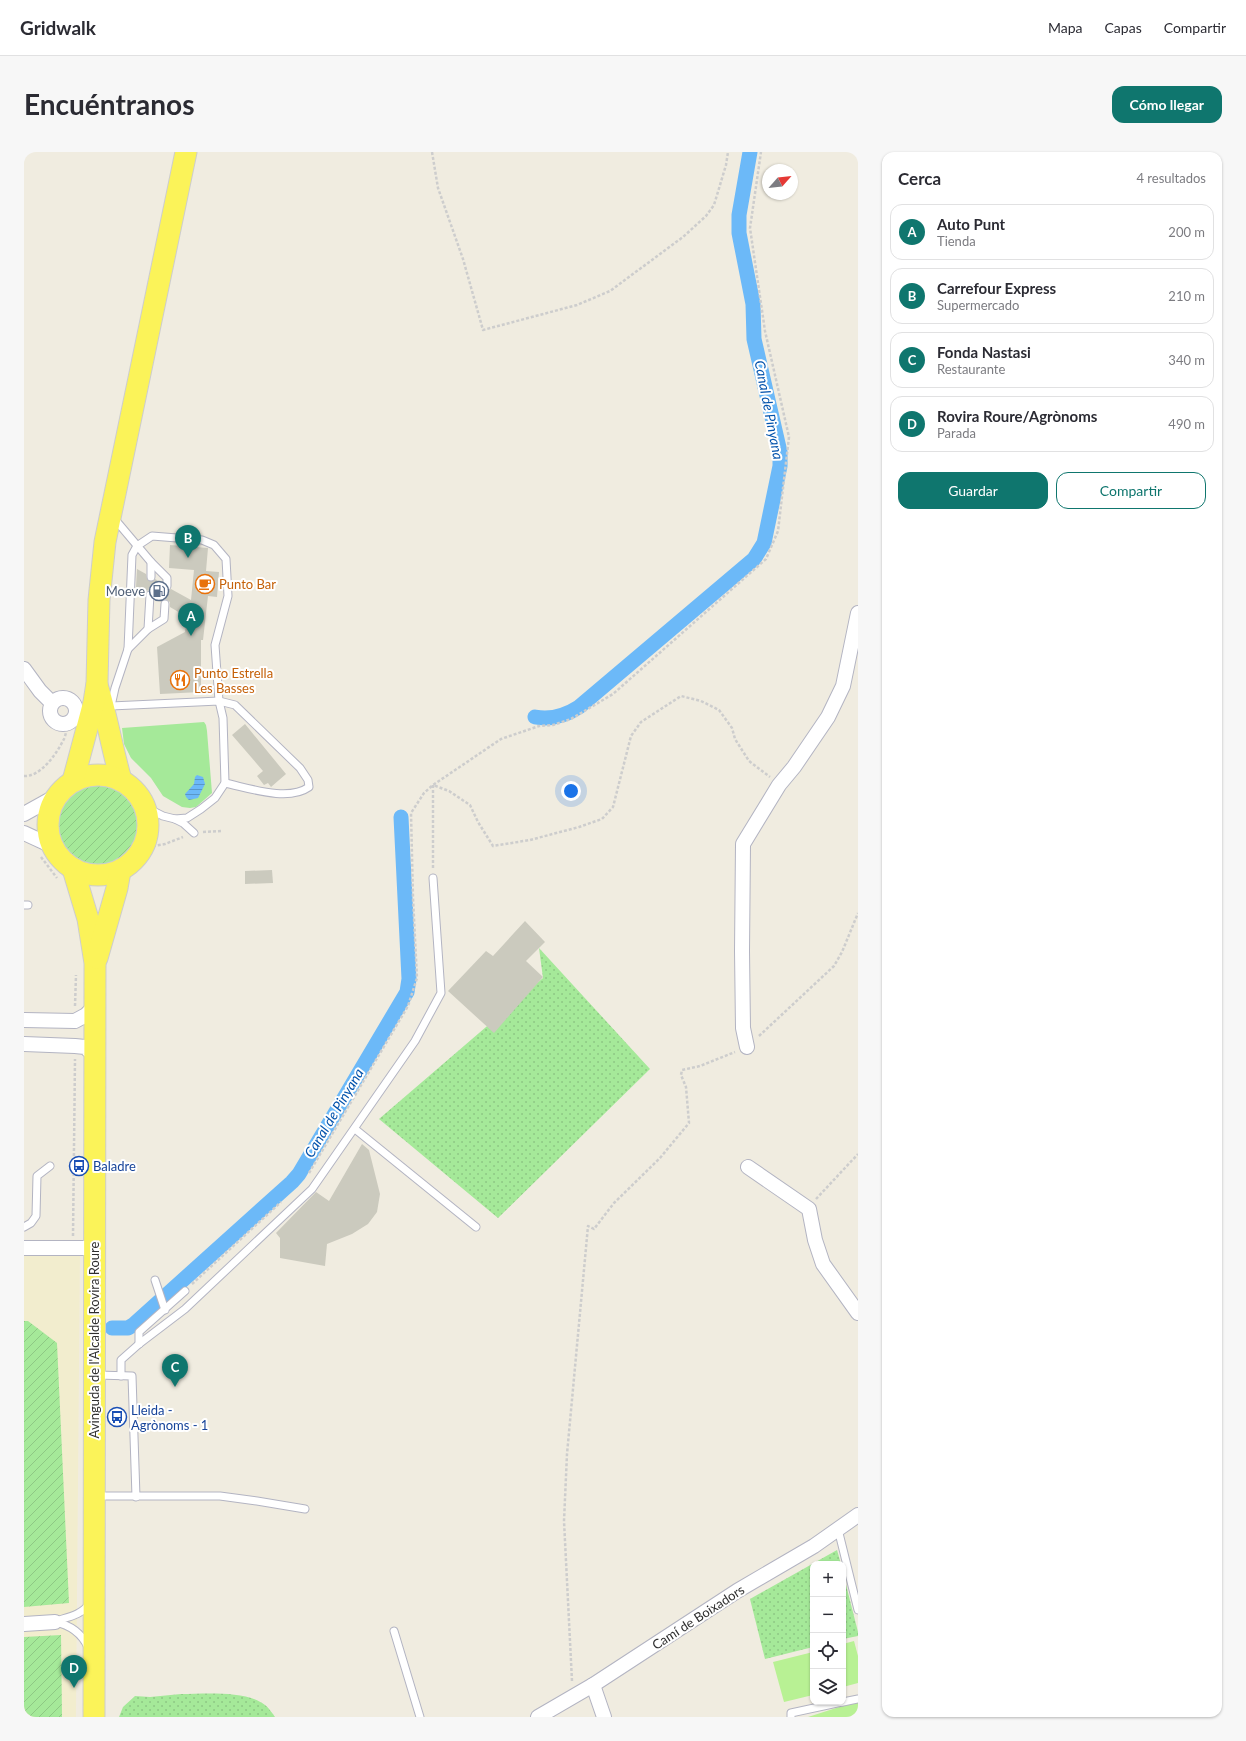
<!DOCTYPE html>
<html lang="es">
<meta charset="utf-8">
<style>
body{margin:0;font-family:Lato,sans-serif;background:#f7f7f7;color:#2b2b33}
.controls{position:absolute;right:12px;bottom:12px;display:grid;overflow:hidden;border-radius:8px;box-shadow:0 1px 3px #0004}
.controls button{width:36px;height:36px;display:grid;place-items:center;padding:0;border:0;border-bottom:1px solid #e1e1e2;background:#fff;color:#2b2b33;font:20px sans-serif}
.compass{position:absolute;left:738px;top:12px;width:36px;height:36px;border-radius:50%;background:#fff;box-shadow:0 1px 3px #0004;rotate:63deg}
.you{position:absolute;left:547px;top:639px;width:14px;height:14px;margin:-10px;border:3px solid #fff;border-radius:50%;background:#1a73e8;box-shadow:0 0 0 6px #1a73e833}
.badge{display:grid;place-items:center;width:26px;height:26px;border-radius:50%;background:#0f766e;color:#fff;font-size:13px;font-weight:700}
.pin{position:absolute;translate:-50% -33px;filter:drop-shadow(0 1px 2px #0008)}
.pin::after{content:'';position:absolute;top:21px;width:14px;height:12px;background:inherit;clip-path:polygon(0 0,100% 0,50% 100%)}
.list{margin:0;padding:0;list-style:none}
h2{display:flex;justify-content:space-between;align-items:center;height:52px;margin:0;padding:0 16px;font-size:17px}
h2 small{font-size:13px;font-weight:400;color:#7c7c81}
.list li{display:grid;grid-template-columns:26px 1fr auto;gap:12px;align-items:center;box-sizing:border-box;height:56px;margin:0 8px 8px;padding:0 8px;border:1px solid #e1e1e2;border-radius:12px}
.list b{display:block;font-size:15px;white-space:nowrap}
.list p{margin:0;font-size:13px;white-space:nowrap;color:#7c7c81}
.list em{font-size:13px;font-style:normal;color:#7c7c81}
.actions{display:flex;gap:8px;padding:12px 16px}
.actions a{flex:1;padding:9px 0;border:1px solid #0f766e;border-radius:12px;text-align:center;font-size:14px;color:#0f766e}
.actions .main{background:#0f766e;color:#fff}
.icon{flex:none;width:22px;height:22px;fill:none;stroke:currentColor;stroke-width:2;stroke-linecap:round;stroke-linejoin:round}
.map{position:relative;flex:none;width:834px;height:1565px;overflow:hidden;border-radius:12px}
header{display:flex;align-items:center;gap:24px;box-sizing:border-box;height:56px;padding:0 20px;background:#fff;border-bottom:1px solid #e1e1e2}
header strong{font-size:19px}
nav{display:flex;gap:22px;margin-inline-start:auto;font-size:14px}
.intro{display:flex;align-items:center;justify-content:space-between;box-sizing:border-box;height:96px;padding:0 24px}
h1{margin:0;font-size:28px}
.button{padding:10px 18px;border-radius:12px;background:#0f766e;color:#fff;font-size:14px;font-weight:700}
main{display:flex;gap:24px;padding:0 24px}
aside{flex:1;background:#fff;border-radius:12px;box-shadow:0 1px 3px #0004}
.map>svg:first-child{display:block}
.education{fill:#f2edce}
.grass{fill:url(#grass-dots)}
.park{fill:#a5e999}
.garden{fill:url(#garden-furrows)}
.pitch{fill:#b8f194}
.water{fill:url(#water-rules)}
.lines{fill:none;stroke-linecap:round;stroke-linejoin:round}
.canal{stroke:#6cb9f8;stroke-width:15}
.building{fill:#cbcabe}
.lane-casing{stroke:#b3b4c2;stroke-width:9}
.street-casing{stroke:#b3b4c2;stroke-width:16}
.primary-casing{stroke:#cdcdcd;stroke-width:23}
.path{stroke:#cdcdcd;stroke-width:2.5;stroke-dasharray:3 2;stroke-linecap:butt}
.lane{stroke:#fff;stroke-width:7}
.street{stroke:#fff;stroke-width:14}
.primary{stroke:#fbf359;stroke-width:21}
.labels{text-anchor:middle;stroke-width:4;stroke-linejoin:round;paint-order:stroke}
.food-label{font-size:13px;fill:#c56008;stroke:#fff;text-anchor:start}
.service-label{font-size:13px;fill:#4e5e75;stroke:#fff;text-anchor:end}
.transit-label{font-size:13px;fill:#164399;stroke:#fff;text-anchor:start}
.street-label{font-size:13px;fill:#2e2e2e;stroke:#fff}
.water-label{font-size:14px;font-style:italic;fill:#0353ac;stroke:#fff}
</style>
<header>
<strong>Gridwalk</strong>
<nav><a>Mapa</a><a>Capas</a><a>Compartir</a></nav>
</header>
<div class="intro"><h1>Encuéntranos</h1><a class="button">Cómo llegar</a></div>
<main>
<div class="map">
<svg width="834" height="1565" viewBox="0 0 834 1565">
<defs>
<pattern id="grass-dots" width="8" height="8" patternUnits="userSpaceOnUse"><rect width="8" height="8" fill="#a5e999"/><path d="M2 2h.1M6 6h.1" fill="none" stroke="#8ec884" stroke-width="1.8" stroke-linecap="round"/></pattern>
<pattern id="garden-furrows" width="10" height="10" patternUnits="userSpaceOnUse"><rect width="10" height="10" fill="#a5e999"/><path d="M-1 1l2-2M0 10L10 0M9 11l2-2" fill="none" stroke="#8ec884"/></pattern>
<pattern id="water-rules" width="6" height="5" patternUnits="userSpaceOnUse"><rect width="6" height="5" fill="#6cb9f8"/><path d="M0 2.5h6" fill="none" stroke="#5997c9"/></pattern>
</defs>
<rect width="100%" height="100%" fill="#f0ece0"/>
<!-- education -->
<path class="education" d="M0,1103H56L52,1565H0Z"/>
<!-- grass -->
<g class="grass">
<path d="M515,796L626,917L474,1066L355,967L519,826Z"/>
<path d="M813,1398L817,1412H789V1495L741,1507L726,1447Z"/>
<path d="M819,1421L834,1480V1484L819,1487Z"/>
<path d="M157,1542C180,1542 222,1538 241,1553C245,1556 248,1561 251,1565H95L99,1555L111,1544L126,1545Z"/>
</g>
<!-- park -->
<path class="park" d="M180,570L182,573L183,579L188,641L172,655L166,656L158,655L139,644L127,626L107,606L100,592L98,576Z"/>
<!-- garden -->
<g class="garden">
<circle cx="74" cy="673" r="42"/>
<path d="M0,1169H4L33,1191L45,1451L0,1455Z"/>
<path d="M37,1483L38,1565H0V1485Z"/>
</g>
<!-- pitch -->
<g class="pitch">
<path d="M830,1489L834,1504V1531L819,1535V1492Z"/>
<path d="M789,1500V1543L760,1550L749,1510Z"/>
<path d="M834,1549V1565H784Z"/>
</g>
<!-- water -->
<path class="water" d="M173,623L179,625L181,632L174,646L165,648L162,645L161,642L170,632L171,625Z"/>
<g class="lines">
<!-- canal -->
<g class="canal">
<path d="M511,565C527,568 541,564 555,555L730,407L740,391L756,314V300L730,187L729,152L715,81V63L726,0"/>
<path d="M88,1176H104L109,1173L268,1030L275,1022L383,840L385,827L377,665"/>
</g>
</g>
<!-- building -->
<g class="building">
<path d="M146,393L184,396L182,419L195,420L193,445L184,444L179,488H177V540L136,542L133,495L161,480L163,465L146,455V450L143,448L139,447L137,450L131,446V441L128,439L124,438L122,441L112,435L113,417L122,422L123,427L125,429H129L131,427L138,431L139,436L141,438H145L147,437L167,448L170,418L145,416Z"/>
<path d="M221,572L262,622L247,635L244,631L240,633L233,624L239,619L208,583Z"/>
<path d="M248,718L249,731L221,732V719Z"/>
<path d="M501,769L521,790L502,809L519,825L470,881L424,839L462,799L469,804Z"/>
<path d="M338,992L345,998L356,1042L353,1060L344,1072L328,1082L303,1092L301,1114L256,1106V1086L252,1081L292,1040L305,1049Z"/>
</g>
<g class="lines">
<!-- lane casing -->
<g class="lane-casing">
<g id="lane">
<path d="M89,365L127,410V425"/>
<path d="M127,410L143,426V434"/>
<path d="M124,477L140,467L141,452"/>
<path d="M104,497L124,477L126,443"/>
<path d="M87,554L91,536L104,497L108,403L113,394L128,384L178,388L190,393L202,407L204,444L191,493L195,549L199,566L201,631L191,646L177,657L163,666L151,667L139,664L121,655"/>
<path d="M85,557L87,554L195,549L211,553L276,616L284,628L285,635C264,650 225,636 201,631"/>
<path d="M151,667L159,671L170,681"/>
<path d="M0,753H4"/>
<path d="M331,977L452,1075"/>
<path d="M0,1075L7,1071L12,1064L13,1024L26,1014"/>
<path d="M131,1128L141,1158"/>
<path d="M115,1192V1180L161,1139"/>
<path d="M73,1223L108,1224L112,1345"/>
<path d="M97,1224V1208L115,1192L161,1157L288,1037L391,889L417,841L409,726"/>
<path d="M72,1344H196L233,1349L281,1357"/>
<path d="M814,1377L834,1458"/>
<path d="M32,1469C44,1465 58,1463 66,1451"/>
<path d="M31,1470C46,1473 57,1480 64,1495"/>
<path d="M370,1479L396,1565"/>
<path d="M819,1550L834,1547"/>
<path d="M767,1565V1561L818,1550"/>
</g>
</g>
<!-- street casing -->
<g class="street-casing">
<g id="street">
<path d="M0,517L16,539L28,551"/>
<circle cx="39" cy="559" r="13"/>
<path d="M0,662L34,643"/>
<path d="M0,681L28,694"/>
<path d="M0,868L51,869L62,863L71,854"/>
<path d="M0,892L51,894L61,895L71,904"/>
<path d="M723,895L719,876L718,799L719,692L755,633L770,615L804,565L819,534L834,461"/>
<path d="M724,1015L785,1057L791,1088L799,1112L834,1161"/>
<path d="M0,1096H70"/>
<path d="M0,1472L31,1470"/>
<path d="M569,1533L580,1565"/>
<path d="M514,1565L569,1533L713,1439L790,1394L834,1363"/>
</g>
</g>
<!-- primary casing -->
<g class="primary-casing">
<g id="primary">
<path d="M73,533C83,564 88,597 97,628"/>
<circle cx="74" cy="673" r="50"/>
<path d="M49,629L70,550L73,531L75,448L81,390L162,0"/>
<path d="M49,717L64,767L71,811L70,1565"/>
<path d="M73,806L93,736L96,719"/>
</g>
</g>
<!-- path -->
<g class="path">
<path d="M408,0L414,36L439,107L459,178L553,153L586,139L659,85L682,64L690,53L702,13L704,0"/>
<path d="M0,624C17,625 33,601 40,587C42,582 43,576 44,571"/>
<path d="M179,680L198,679"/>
<path d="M119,696L141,692L159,685"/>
<path d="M17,705L33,726"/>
<path d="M409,716V633L425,639L446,653L454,670L469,694L506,688L555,675L578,667L589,655L607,584L617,570L657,544L677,549L695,558L708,576L711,587L725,609L746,625"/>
<path d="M51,854L52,823"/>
<path d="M735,884L810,814L818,800L834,761"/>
<path d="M285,1021L384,854L393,826L389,746L387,661L400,641L409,633L477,587L515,574L529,573L547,567L589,542L742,407L754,379L765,285L741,179L726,76L737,0"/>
<path d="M792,1047L834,1002"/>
<path d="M49,1084L51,907"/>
<path d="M168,1132L257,1050"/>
<path d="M548,1529L540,1369L543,1302L564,1074L570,1077L590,1051L636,1006L665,971L662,935L657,923L658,918L676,914L711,900"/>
</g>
<!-- lane -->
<use href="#lane" class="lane"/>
<!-- street -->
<use href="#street" class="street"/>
<!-- primary -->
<use href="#primary" class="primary"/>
</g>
<!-- icons -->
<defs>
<g id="cafe-ring" transform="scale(1)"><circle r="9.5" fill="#fff" stroke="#e8710a" stroke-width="1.5"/><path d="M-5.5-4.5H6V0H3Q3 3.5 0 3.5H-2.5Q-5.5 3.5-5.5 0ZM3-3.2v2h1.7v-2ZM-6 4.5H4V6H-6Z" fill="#e8710a"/></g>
<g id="fuel-ring" transform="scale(1)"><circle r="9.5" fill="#fff" stroke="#5c6f8a" stroke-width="1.5"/><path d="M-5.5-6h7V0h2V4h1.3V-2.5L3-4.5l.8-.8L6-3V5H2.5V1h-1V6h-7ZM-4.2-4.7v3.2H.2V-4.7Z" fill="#5c6f8a"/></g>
<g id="restaurant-ring" transform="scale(1)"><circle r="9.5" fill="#fff" stroke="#e8710a" stroke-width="1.5"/><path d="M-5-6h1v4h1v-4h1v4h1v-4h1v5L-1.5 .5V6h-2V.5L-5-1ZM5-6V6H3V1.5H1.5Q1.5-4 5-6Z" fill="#e8710a"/></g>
<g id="bus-ring" transform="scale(1)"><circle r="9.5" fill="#fff" stroke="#1a4fb4" stroke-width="1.5"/><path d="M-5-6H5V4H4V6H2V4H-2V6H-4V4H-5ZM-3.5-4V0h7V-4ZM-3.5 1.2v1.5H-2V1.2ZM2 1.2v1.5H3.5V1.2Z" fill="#1a4fb4"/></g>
</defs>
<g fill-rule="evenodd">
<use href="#cafe-ring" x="181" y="432"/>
<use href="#fuel-ring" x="135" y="439"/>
<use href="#restaurant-ring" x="156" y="528"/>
<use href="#bus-ring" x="55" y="1014"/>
<use href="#bus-ring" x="93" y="1265"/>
</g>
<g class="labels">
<!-- food labels -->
<g class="food-label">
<text x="195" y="437">Punto Bar</text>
<text x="170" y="526">Punto Estrella<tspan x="170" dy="15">Les Basses</tspan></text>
</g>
<!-- service labels -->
<g class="service-label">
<text x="121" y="444">Moeve</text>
</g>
<!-- transit labels -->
<g class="transit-label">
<text x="69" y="1019">Baladre</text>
<text x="107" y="1263">Lleida -<tspan x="107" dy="15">Agrònoms - 1</tspan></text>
</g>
<!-- street labels -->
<g class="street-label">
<text transform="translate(70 1188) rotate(-90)" y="5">Avinguda de l'Alcalde Rovira Roure</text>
<text transform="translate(674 1465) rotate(-33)" y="5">Camí de Boixadors</text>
</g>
<!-- water labels -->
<g class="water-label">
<text transform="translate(745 258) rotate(79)" y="5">Canal de Pinyana</text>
<text transform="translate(310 961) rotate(-59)" y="5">Canal de Pinyana</text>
</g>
</g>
</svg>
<div class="controls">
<button>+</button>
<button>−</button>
<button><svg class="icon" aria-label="locate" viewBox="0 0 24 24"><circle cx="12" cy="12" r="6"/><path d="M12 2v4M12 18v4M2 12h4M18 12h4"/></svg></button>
<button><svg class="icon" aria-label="layers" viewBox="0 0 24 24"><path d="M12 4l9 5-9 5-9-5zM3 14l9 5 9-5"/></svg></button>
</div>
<svg class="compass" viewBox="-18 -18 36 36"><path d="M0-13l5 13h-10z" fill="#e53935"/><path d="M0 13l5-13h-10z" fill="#7c7c81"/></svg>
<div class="you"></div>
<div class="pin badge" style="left:167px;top:484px">A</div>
<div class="pin badge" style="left:164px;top:406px">B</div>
<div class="pin badge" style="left:151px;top:1235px">C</div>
<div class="pin badge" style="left:50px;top:1536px">D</div>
</div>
<aside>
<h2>Cerca<small>4 resultados</small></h2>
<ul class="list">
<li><span class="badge">A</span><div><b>Auto Punt</b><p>Tienda</p></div><em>200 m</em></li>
<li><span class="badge">B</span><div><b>Carrefour Express</b><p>Supermercado</p></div><em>210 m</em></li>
<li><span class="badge">C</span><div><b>Fonda Nastasi</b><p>Restaurante</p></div><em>340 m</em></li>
<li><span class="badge">D</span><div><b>Rovira Roure/Agrònoms</b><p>Parada</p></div><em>490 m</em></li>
</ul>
<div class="actions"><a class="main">Guardar</a><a>Compartir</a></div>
</aside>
</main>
